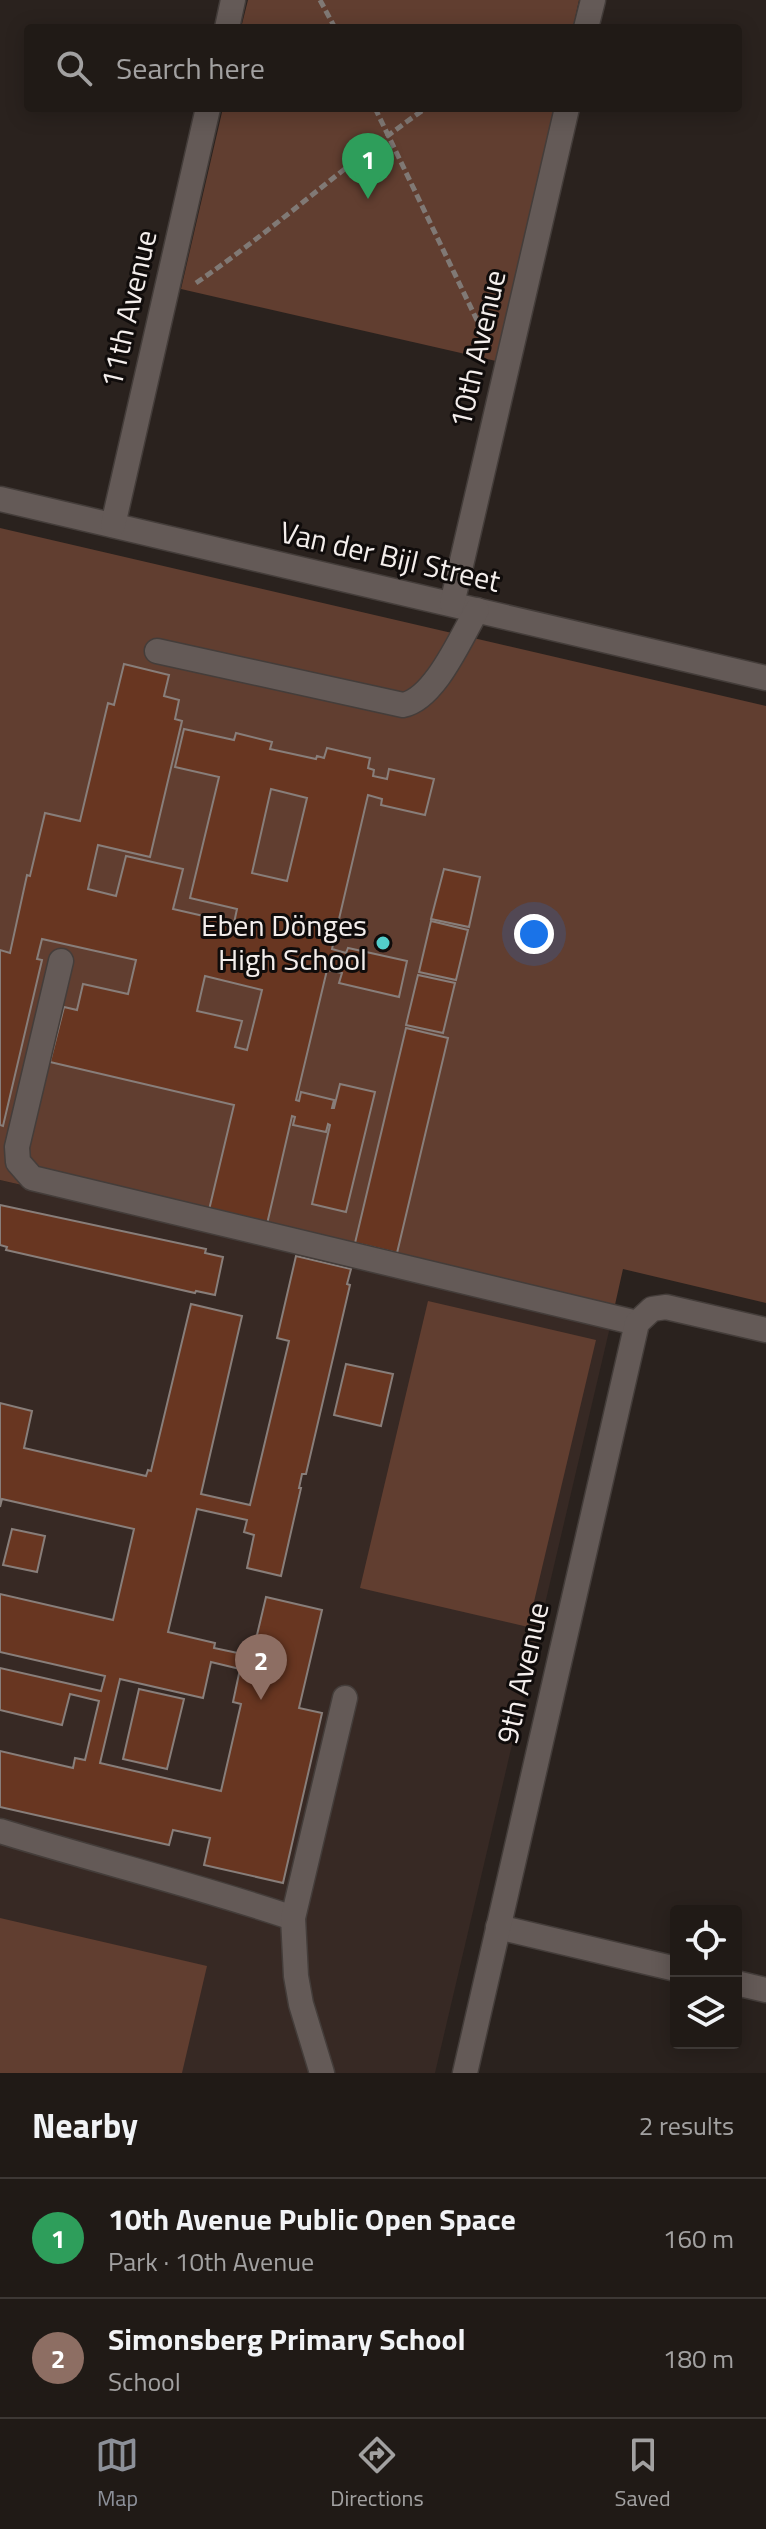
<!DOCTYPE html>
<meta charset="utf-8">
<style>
body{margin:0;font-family:"Titillium Web",sans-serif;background:#2d2723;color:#f1f3f6}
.controls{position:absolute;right:24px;bottom:24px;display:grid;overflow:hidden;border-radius:8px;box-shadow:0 4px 20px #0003}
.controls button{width:72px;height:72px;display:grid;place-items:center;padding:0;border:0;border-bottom:2px solid #3d3835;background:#201a16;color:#f1f3f6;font:40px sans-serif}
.you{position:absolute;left:534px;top:934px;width:28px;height:28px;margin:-20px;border:6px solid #fff;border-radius:50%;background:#1a73e8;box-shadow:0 0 0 12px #1a73e833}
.badge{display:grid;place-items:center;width:52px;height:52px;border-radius:50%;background:#8c9099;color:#fff;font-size:26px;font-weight:700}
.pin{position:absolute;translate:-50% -66px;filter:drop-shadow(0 2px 4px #0008)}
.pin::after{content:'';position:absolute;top:42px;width:28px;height:24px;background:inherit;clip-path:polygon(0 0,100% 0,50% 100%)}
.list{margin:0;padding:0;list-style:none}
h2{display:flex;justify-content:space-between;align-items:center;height:104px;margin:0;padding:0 32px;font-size:34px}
h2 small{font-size:26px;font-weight:400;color:#a2a1a1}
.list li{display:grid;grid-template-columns:52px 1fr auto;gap:24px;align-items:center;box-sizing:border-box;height:120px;padding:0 32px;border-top:2px solid #3d3835}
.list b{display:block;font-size:30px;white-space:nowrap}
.list p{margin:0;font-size:26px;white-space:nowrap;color:#a2a1a1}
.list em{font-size:26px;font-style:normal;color:#a2a1a1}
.icon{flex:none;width:44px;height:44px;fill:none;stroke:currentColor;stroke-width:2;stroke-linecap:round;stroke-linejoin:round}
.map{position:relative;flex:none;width:766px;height:2073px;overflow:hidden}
.search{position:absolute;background:#201a16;box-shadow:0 4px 20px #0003;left:24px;right:24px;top:24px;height:88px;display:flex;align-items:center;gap:20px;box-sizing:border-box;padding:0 28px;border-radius:8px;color:#a2a1a1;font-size:30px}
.sheet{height:344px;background:#201a16}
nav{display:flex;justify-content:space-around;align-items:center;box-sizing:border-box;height:112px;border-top:2px solid #3d3835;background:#201a16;font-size:22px;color:#a2a1a1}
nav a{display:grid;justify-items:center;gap:4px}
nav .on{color:#8c9099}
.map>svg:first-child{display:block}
.built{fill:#372924}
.green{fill:#613e30}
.building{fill:#683621;stroke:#887e7a;stroke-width:2;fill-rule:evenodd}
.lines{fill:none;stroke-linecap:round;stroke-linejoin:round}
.minor-casing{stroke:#443d3a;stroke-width:27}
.path{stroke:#807975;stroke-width:5;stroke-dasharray:8 4;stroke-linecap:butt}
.minor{stroke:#645a57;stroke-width:24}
.poi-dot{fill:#53cdca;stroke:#100c0b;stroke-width:3}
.labels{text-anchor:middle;stroke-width:6;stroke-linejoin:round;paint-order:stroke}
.street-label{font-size:30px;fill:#f4eeec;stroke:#100c0b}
.poi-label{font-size:30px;fill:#f4eeec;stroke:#100c0b;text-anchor:end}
</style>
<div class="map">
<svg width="766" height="2073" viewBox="0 0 766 2073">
<rect width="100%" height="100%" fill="#2a221e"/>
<!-- built -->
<path class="built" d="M0,1180L324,1254L610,1327L435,2073H0Z"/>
<!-- green -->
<g class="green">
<path d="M248,0H579L573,28H241Z"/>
<path d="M223,108H554L496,361L181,289Z"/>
<path d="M0,528L766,706V1303L623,1269L610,1327L324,1254L0,1180Z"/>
<path d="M428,1301L596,1340L528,1627L360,1588Z"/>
<path d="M0,1918L207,1966L182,2073H0Z"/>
</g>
<!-- building -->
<g class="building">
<path d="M124,664L169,675L164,696L179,700L175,719L182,721L150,857L98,845L88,889L116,896L126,856L183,869L173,909L234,923L237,909L190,898L219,777L175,767L184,729L234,740L236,733L272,742L270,749L316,759L317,756L324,758L327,748L370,758L368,768L374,770L373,776L387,779L389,769L434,779L425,815L381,805L382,799L368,795L332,949L346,953L348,948L407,961L399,997L339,983L342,973L327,970L296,1100L299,1101L301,1092L334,1100L332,1108H334L340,1084L375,1092L346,1212L312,1204L330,1125L328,1124L326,1132L293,1125L295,1117L292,1116L267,1224L209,1210L234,1105L50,1062L64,1007L77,1010L83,984L128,994L136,960L42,939L37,959L42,960L3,1126L0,1125V950L10,953L27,875L30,876L45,813L80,821L108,703L114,705ZM271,789L307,798L287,881L252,873ZM205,976L262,990L247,1050L235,1047L242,1021L197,1011Z"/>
<path d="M444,869L480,877L469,927L431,919Z"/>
<path d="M431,921L468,930L456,980L419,972Z"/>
<path d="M418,975L455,983L443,1033L406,1025Z"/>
<path d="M406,1028L448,1038L397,1253L355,1243Z"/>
<path d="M0,1205L206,1249L205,1253L223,1257L215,1295L196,1291L195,1293L6,1250L7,1247L0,1245Z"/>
<path d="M296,1256L351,1269L347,1284L350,1285L306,1474H302L299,1488H301L281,1576L247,1568L254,1535L244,1532L247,1520L197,1509L168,1632L215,1643L214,1648L252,1656L266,1597L322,1610L299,1708L322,1713L283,1883L204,1865L210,1838L173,1830L169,1845L0,1807V1751L73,1768L75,1758L85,1760L99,1701L70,1694L62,1725L0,1710V1668L101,1691L105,1676L0,1652V1594L113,1620L134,1529L2,1499L0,1507V1403L32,1411L24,1448L146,1476L148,1470L151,1471L191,1304L242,1316L201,1494L250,1505L289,1341L277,1338ZM211,1662L240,1669L233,1702L241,1704L221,1791L100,1763L120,1679L203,1698Z"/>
<path d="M346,1364L393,1374L381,1426L334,1415Z"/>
<path d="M12,1529L45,1536L37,1572L3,1565Z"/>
<path d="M139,1689L184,1699L167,1769L123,1759Z"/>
</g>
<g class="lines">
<!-- minor casing -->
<g class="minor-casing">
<g id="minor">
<path d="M227,28L233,0"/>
<path d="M586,28L593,0"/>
<path d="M0,499L766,678"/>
<path d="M113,525L208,108"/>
<path d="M452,604L567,108"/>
<path d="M157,651L403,705C435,699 461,637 477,610"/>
<path d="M61,961L17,1147L18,1162L32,1178L637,1323"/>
<path d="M0,1831C97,1861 196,1885 293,1918"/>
<path d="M498,1927L676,1969"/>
<path d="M736,1983L766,1990"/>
<path d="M322,2073L301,2004L296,1976L293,1918L345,1698"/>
<path d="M465,2073L637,1323L652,1309L666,1307L766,1330"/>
</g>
</g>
<!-- path -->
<g class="path">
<path d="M320,0L335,28"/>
<path d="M375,108L486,339"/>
<path d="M196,283C276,228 347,163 426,108"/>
</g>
<!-- minor -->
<use href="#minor" class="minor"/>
</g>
<!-- markers -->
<circle class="poi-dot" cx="383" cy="943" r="8"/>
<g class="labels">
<!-- street labels -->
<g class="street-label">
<text transform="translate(129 309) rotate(-77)" y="10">11th Avenue</text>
<text transform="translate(478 349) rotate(-77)" y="10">10th Avenue</text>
<text transform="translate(390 557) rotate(13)" y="10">Van der Bijl Street</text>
<text transform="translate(523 1673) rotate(-77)" y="10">9th Avenue</text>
</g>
<!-- poi labels -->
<g class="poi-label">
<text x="367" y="936">Eben Dönges<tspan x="367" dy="34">High School</tspan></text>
</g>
</g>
</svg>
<div class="controls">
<button><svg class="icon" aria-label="locate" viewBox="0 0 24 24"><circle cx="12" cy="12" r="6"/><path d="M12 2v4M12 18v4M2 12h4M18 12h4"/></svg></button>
<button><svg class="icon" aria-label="layers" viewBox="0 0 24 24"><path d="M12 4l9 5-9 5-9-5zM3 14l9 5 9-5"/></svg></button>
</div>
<div class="you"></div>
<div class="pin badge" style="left:368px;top:199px;background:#2e9e5b">1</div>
<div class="pin badge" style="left:261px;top:1700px;background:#8d6e63">2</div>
<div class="search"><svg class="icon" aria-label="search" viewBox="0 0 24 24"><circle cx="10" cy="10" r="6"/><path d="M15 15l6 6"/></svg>Search here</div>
</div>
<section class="sheet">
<h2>Nearby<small>2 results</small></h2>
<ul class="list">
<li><span class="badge" style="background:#2e9e5b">1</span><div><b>10th Avenue Public Open Space</b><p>Park · 10th Avenue</p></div><em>160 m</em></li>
<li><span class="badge" style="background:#8d6e63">2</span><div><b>Simonsberg Primary School</b><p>School</p></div><em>180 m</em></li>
</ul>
</section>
<nav>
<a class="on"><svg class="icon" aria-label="map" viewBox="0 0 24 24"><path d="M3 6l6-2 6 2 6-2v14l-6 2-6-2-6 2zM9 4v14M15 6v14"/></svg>Map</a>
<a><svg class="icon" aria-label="directions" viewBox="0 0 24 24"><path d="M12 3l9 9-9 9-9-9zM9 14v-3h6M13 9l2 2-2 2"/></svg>Directions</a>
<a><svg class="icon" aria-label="saved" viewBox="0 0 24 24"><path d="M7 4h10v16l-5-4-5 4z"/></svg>Saved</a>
</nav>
